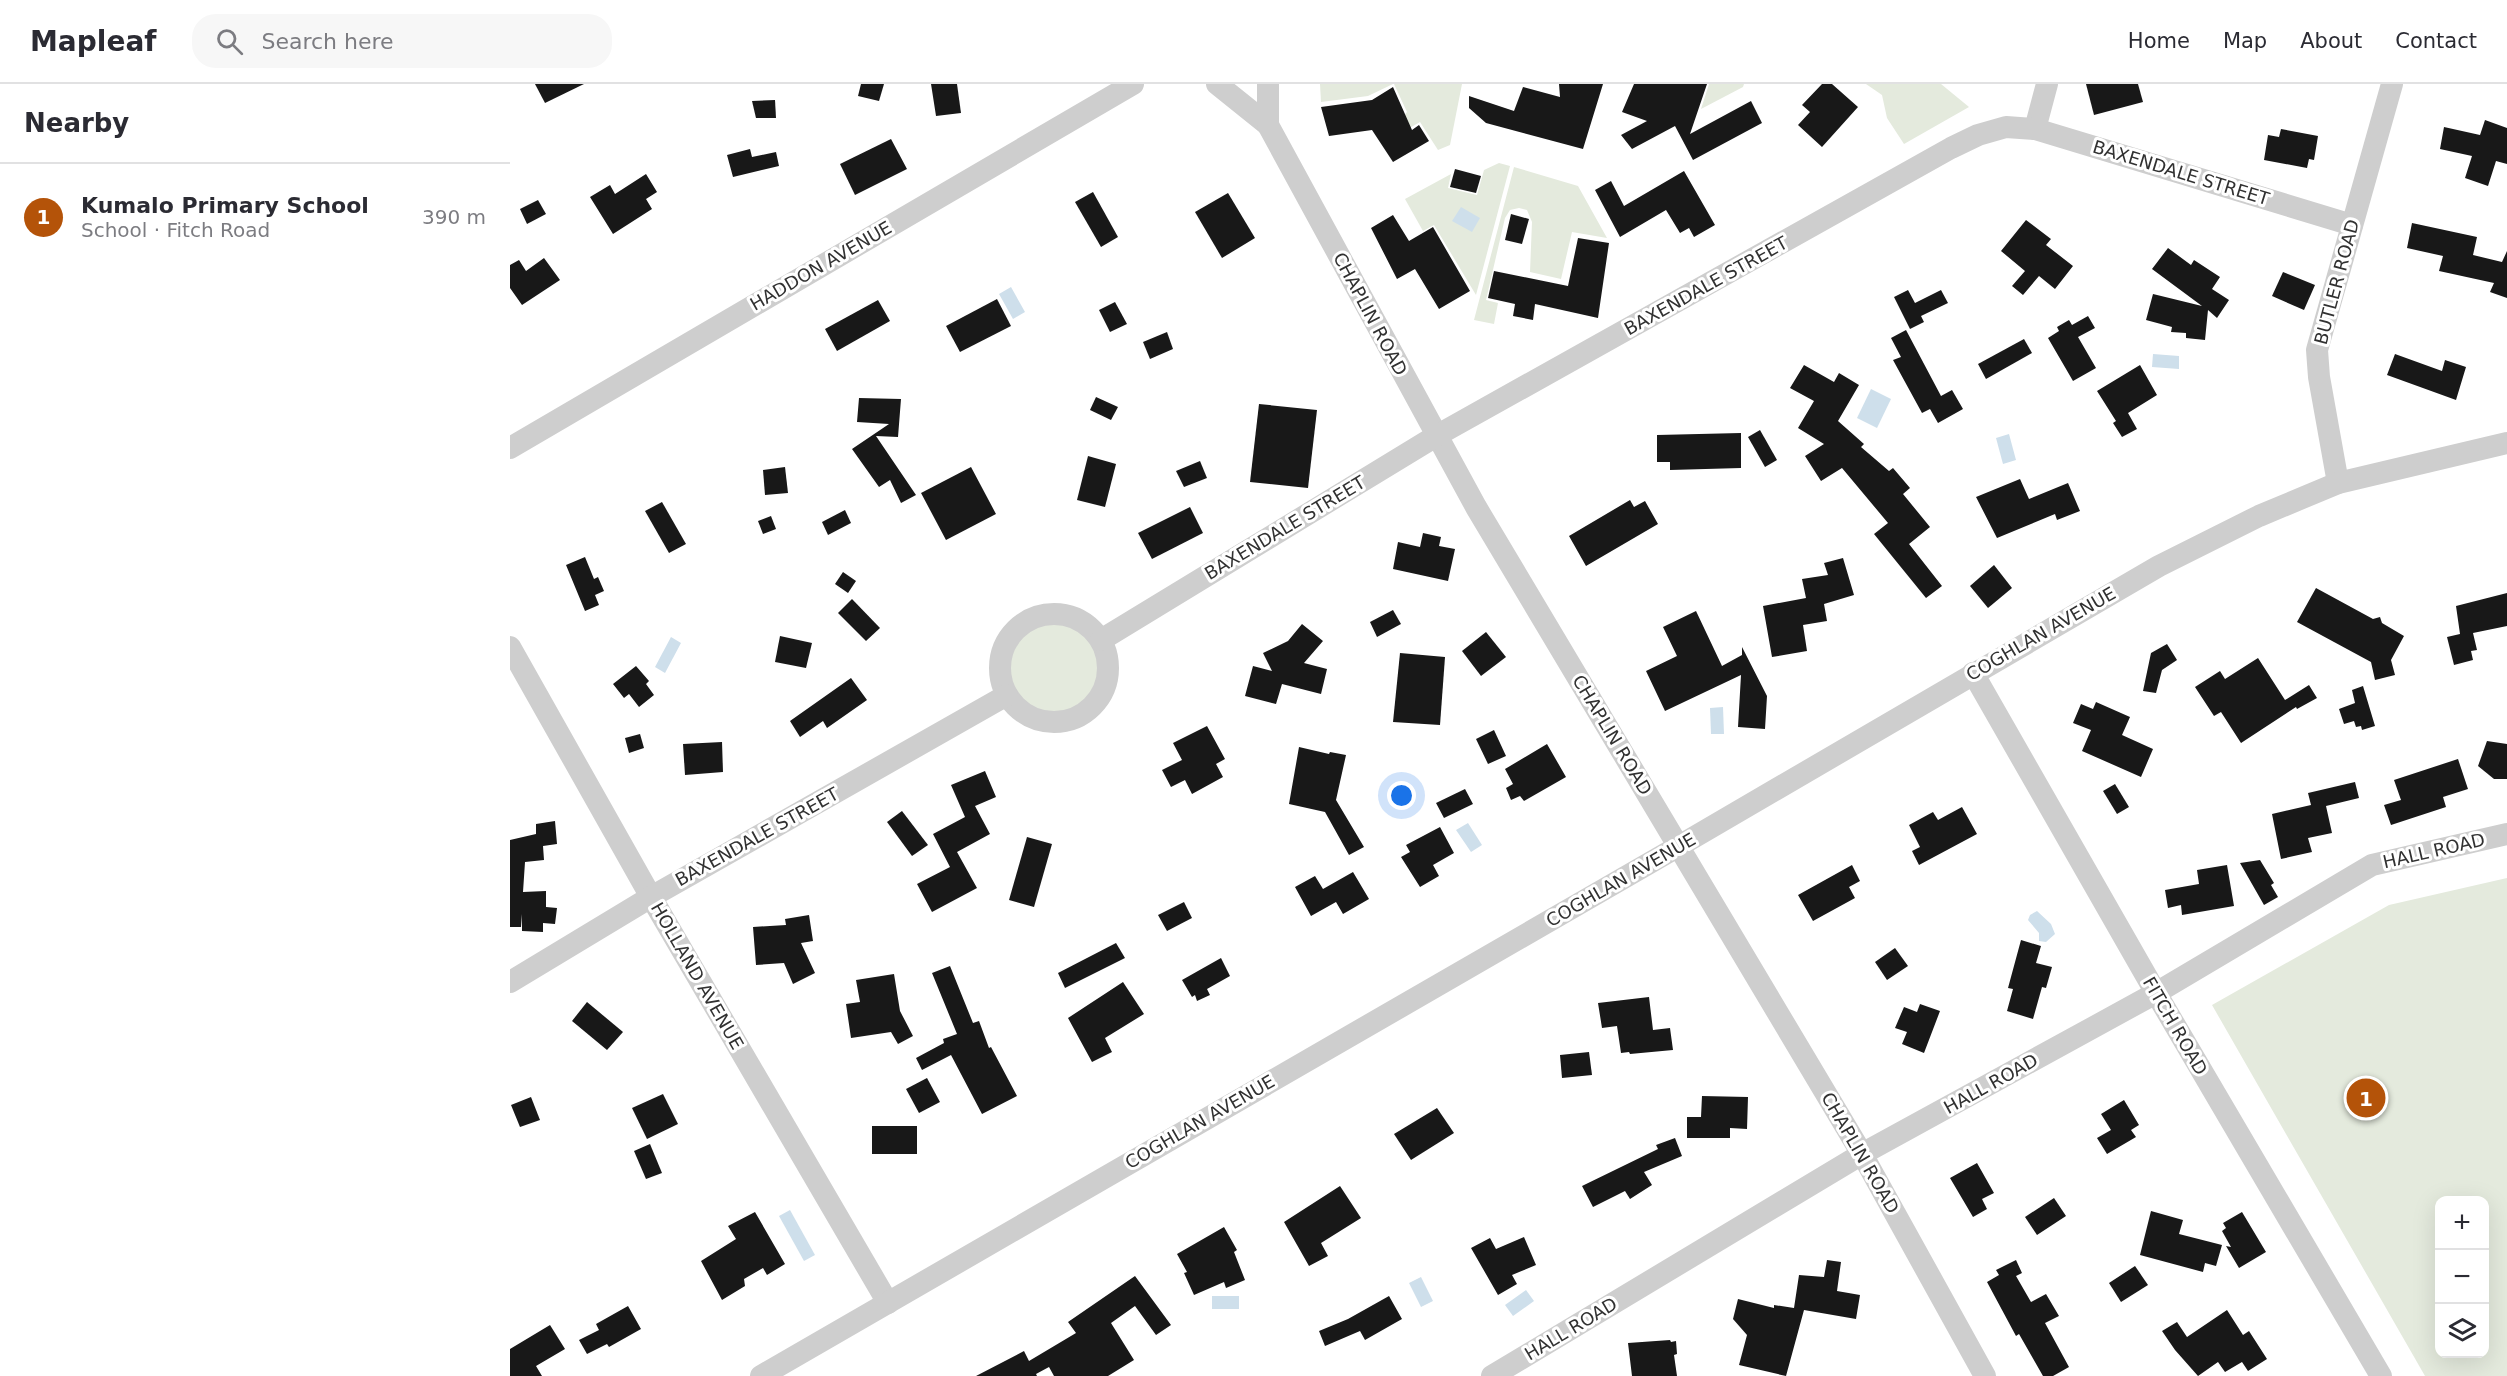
<!DOCTYPE html>
<meta charset="utf-8">
<style>
body{margin:0;font-family:"DejaVu Sans",sans-serif;background:#f7f7f7;color:#2b2b33}
.controls{position:absolute;right:18px;bottom:18px;display:grid;overflow:hidden;border-radius:12px;box-shadow:0 6px 24px #0002}
.controls button{width:54px;height:54px;display:grid;place-items:center;padding:0;border:0;border-bottom:2px solid #e1e1e2;background:#fff;color:#2b2b33;font:30px sans-serif}
.you{position:absolute;left:892px;top:712px;width:21px;height:21px;margin:-15px;border:4px solid #fff;border-radius:50%;background:#1a73e8;box-shadow:0 0 0 9px #1a73e833}
.badge{display:grid;place-items:center;width:39px;height:39px;border-radius:50%;background:#b45309;color:#fff;font-size:20px;font-weight:700}
.pin{position:absolute;translate:-50% -50%;border:3px solid #fff;box-shadow:0 2px 6px #0006}
.list{margin:0;padding:0;list-style:none}
h2{display:flex;justify-content:space-between;align-items:center;height:78px;margin:0;padding:0 24px;font-size:26px}
h2 small{font-size:20px;font-weight:400;color:#7c7c81}
.list li{display:grid;grid-template-columns:39px 1fr auto;gap:18px;align-items:center;box-sizing:border-box;height:108px;padding:0 24px;border-top:2px solid #e1e1e2}
.list b{display:block;font-size:22px;white-space:nowrap}
.list p{margin:0;font-size:20px;white-space:nowrap;color:#7c7c81}
.list em{font-size:20px;font-style:normal;color:#7c7c81}
.icon{flex:none;width:33px;height:33px;fill:none;stroke:currentColor;stroke-width:2;stroke-linecap:round;stroke-linejoin:round}
.map{position:relative;flex:none;width:1997px;height:1292px;overflow:hidden}
header{display:flex;align-items:center;gap:36px;box-sizing:border-box;height:84px;padding:0 30px;background:#fff;border-bottom:2px solid #e1e1e2}
header strong{font-size:28px}
nav{display:flex;gap:33px;margin-inline-start:auto;font-size:21px}
.search{width:420px;height:54px;background:#f7f7f7;display:flex;align-items:center;gap:15px;box-sizing:border-box;padding:0 21px;border-radius:24px;color:#7c7c81;font-size:22px}
main{display:flex}
aside{flex:1;background:#fff}
.map>svg:first-child{display:block}
.green{fill:#e4eadd;fill-rule:evenodd}
.water{fill:#cedfeb}
.building{fill:#181818}
.lines{fill:none;stroke-linecap:round;stroke-linejoin:round}
.minor{stroke:#cecece;stroke-width:22}
.labels{text-anchor:middle;stroke-width:6;stroke-linejoin:round;paint-order:stroke}
.street-label{font-size:18px;fill:#313131;stroke:#fff}
</style>
<header>
<strong>Mapleaf</strong>
<div class="search"><svg class="icon" aria-label="search" viewBox="0 0 24 24"><circle cx="10" cy="10" r="6"/><path d="M15 15l6 6"/></svg>Search here</div>
<nav><a>Home</a><a>Map</a><a>About</a><a>Contact</a></nav>
</header>
<main>
<aside>
<h2>Nearby<small></small></h2>
<ul class="list">
<li><span class="badge">1</span><div><b>Kumalo Primary School</b><p>School · Fitch Road</p></div><em>390 m</em></li>
</ul>
</aside>
<div class="map">
<svg width="1997" height="1292" viewBox="0 0 1997 1292">
<rect width="100%" height="100%" fill="#fff"/>
<!-- green -->
<g class="green">
<path d="M810,0H883L858,12L811,18Z"/>
<path d="M884,0H952L940,61L928,66L910,38L889,50L885,42L897,28Z"/>
<path d="M1199,0H1234L1233,3L1191,25Z"/>
<path d="M1356,0H1431L1459,23L1394,60L1377,34L1372,11Z"/>
<path d="M989,79L1000,82L966,211L924,141L913,147L895,115L941,90L938,104L967,111L974,86Z"/>
<path d="M1004,83L1068,102L1097,154L1062,148L1051,195L1020,188L1022,138L1017,126L1009,124L1000,126L995,134L976,216L988,219L984,240L964,236Z"/>
<circle cx="544" cy="584" r="54"/>
<path d="M1997,794V1292H1915L1702,921L1879,821ZM1930,1116H1974V1270H1930Z"/>
</g>
<!-- water -->
<g class="water">
<path d="M951,123L970,134L962,148L942,137Z"/>
<path d="M501,203L515,228L503,235L489,210Z"/>
<path d="M1643,270L1669,272V285L1642,283Z"/>
<path d="M1361,305L1381,315L1367,344L1347,334Z"/>
<path d="M1499,350L1506,376L1493,380L1486,354Z"/>
<path d="M161,553L171,559L155,589L145,583Z"/>
<path d="M1213,623L1214,650H1201L1200,624Z"/>
<path d="M958,739L972,761L961,768L946,746Z"/>
<path d="M1527,827L1541,840L1545,850L1536,858L1529,857V849L1518,836L1520,831Z"/>
<path d="M280,1126L305,1171L294,1177L269,1132Z"/>
<path d="M911,1193L923,1217L911,1223L899,1199Z"/>
<path d="M1016,1206L1024,1217L1003,1232L995,1221Z"/>
<rect x="702" y="1212" width="27" height="13"/>
</g>
<!-- building -->
<g class="building">
<path d="M25,0H74L35,19Z"/>
<path d="M351,0H374L369,17L348,12Z"/>
<path d="M421,0H447L451,29L426,32Z"/>
<path d="M1049,0H1093L1073,65L976,39L959,24V12L1004,27L1013,3L1050,13Z"/>
<path d="M1124,0H1197L1180,50L1241,17L1252,39L1183,76L1165,42L1122,65L1111,51L1137,37L1112,28Z"/>
<path d="M1312,0H1322L1348,23L1312,63L1288,41L1300,28L1292,21Z"/>
<path d="M1576,0H1628L1633,18L1584,31Z"/>
<path d="M883,3L902,46L909,41L919,57L883,78L862,46L819,52L811,23L862,16Z"/>
<path d="M265,16L266,34H246L242,17Z"/>
<path d="M1975,36L1997,44V80L1986,77L1978,102L1955,94L1962,72L1930,65L1934,43L1970,51Z"/>
<path d="M1771,45L1808,52L1804,76L1799,75L1797,84L1754,76L1758,51L1769,53Z"/>
<path d="M381,55L397,85L345,111L330,80Z"/>
<path d="M240,65L242,73L266,68L269,82L223,93L217,71Z"/>
<path d="M945,85L971,92L966,109L940,103Z"/>
<path d="M1174,87L1205,141L1184,153L1179,144L1170,149L1156,126L1110,153L1085,106L1101,97L1114,122Z"/>
<path d="M136,90L147,108L136,115L142,125L103,150L80,113L100,101L105,110Z"/>
<path d="M583,108L608,153L591,163L565,118Z"/>
<path d="M718,109L745,154L712,174L685,128Z"/>
<path d="M28,116L36,130L17,140L10,125Z"/>
<path d="M1001,130L1019,135L1012,160L995,156Z"/>
<path d="M883,131L899,157L923,143L960,207L929,225L905,185L887,195L861,144Z"/>
<path d="M1516,136L1541,155L1536,161L1563,182L1545,205L1529,192L1513,211L1502,202L1515,187L1491,167Z"/>
<path d="M1902,139L1967,153L1963,171L1992,178L1997,167V214L1980,208L1984,199L1929,187L1933,172L1897,164Z"/>
<path d="M1068,154L1099,159L1088,234L1025,220L1023,236L1003,232L1005,220L978,214L984,187L1058,202Z"/>
<path d="M1658,164L1681,181L1684,176L1710,193L1702,205L1719,216L1707,234L1698,226L1695,256L1676,254V249L1661,248L1662,243L1636,236L1643,210L1692,222L1642,185Z"/>
<path d="M34,174L50,196L12,221L0,204V181L9,176L16,187Z"/>
<path d="M1773,188L1805,201L1794,226L1762,212Z"/>
<path d="M1398,206L1405,219L1431,206L1438,219L1411,232L1414,238L1400,245L1384,213Z"/>
<path d="M487,215L501,242L450,268L436,242Z"/>
<path d="M368,216L380,237L327,267L315,245Z"/>
<path d="M605,218L617,240L600,248L589,226Z"/>
<path d="M1578,232L1585,244L1568,253L1586,284L1563,297L1538,254L1549,247L1547,243L1559,236L1562,241Z"/>
<path d="M1396,246L1431,312L1442,306L1453,325L1428,339L1420,325L1412,329L1383,276L1391,273L1381,254Z"/>
<path d="M657,248L663,265L640,275L633,258Z"/>
<path d="M1514,255L1522,269L1476,295L1468,280Z"/>
<path d="M1885,270L1932,287L1935,276L1956,283L1946,316L1877,291Z"/>
<path d="M1294,281L1324,298L1329,289L1349,301L1328,337L1354,360L1351,363L1379,387L1383,384L1400,404L1393,410L1420,443L1399,460L1432,502L1416,514L1364,450L1378,439L1332,384L1311,397L1295,372L1314,360L1288,344L1304,317L1280,304Z"/>
<path d="M1630,281L1647,311L1618,329L1627,345L1612,353L1603,339L1606,337L1587,307Z"/>
<path d="M586,313L608,323L601,336L580,326Z"/>
<path d="M349,314L391,315L388,353L366,352L406,411L391,419L380,396L369,403L342,365L379,340L347,338Z"/>
<path d="M749,320L807,326L798,404L740,398Z"/>
<path d="M1250,346L1267,376L1255,383L1238,353Z"/>
<path d="M1231,349V384L1160,386V378H1147V351Z"/>
<path d="M578,372L606,380L595,423L567,416Z"/>
<path d="M690,377L697,394L674,403L666,387Z"/>
<path d="M275,383L278,409L255,411L253,386Z"/>
<path d="M461,383L486,430L436,456L411,409Z"/>
<path d="M1510,395L1519,415L1558,399L1570,427L1547,436L1545,430L1487,454L1466,413Z"/>
<path d="M1120,416L1124,423L1135,417L1148,440L1076,482L1059,452Z"/>
<path d="M152,418L176,460L159,469L135,427Z"/>
<path d="M680,423L693,449L642,475L628,449Z"/>
<path d="M335,426L341,439L318,451L312,438Z"/>
<path d="M261,432L266,445L253,450L248,437Z"/>
<path d="M913,449L931,453L929,462L945,465L938,497L883,485L888,458L910,463Z"/>
<path d="M75,473L84,495L88,493L94,507L85,511L89,521L75,527L56,481Z"/>
<path d="M1333,474L1344,511L1314,520L1317,537L1293,541L1297,567L1262,573L1253,522L1296,514L1292,495L1318,491L1314,479Z"/>
<path d="M1484,481L1502,504L1478,524L1460,502Z"/>
<path d="M333,488L346,497L338,509L325,500Z"/>
<path d="M1806,504L1863,535L1870,533L1872,539L1894,552L1881,576L1885,591L1865,596L1861,578L1787,538Z"/>
<path d="M1997,509V542L1963,549L1967,566L1961,567L1963,576L1944,581L1937,553L1950,550L1946,522Z"/>
<path d="M342,515L370,544L356,557L328,529Z"/>
<path d="M883,526L891,540L867,553L860,538Z"/>
<path d="M1186,527L1212,582L1232,571V563L1257,612L1255,645L1228,643L1231,591L1155,627L1136,587L1167,572L1153,543Z"/>
<path d="M792,540L813,557L794,579L817,585L811,610L772,600L766,620L735,612L743,582L762,587L753,569L778,557Z"/>
<path d="M976,548L996,573L971,592L952,567Z"/>
<path d="M270,552L302,559L296,584L265,578Z"/>
<path d="M1657,560L1667,576L1652,586L1646,609L1633,607L1641,569Z"/>
<path d="M890,569L935,573L930,641L883,638Z"/>
<path d="M1748,574L1775,616L1799,601L1807,614L1787,625L1786,623L1731,659L1711,628L1704,632L1685,603L1710,587L1715,595Z"/>
<path d="M126,582L139,597L136,600L144,611L129,623L119,610L114,614L103,600Z"/>
<path d="M341,594L357,616L317,644L313,637L290,653L280,637Z"/>
<path d="M1853,602L1865,642L1852,646L1851,642L1846,643L1844,637L1834,640L1829,625L1845,619L1842,606Z"/>
<path d="M1586,618L1620,633L1612,651L1643,665L1631,693L1572,667L1581,646L1563,639L1571,620L1583,625Z"/>
<path d="M697,642L715,675L706,680L713,693L682,710L675,696L661,703L652,686L672,676L663,659Z"/>
<path d="M984,646L996,672L978,680L966,655Z"/>
<path d="M130,650L134,664L119,669L115,654Z"/>
<path d="M1977,657L1997,660V695H1984L1968,682Z"/>
<path d="M212,658L213,688L175,691L173,660Z"/>
<path d="M1037,660L1056,693L1014,717L1010,712L1001,716L996,704L1003,700L995,685Z"/>
<path d="M789,663L819,670L820,668L836,671L826,716L854,763L839,771L815,728L779,720Z"/>
<path d="M1948,675L1958,705L1933,713L1936,723L1881,741L1874,721L1891,716L1884,696Z"/>
<path d="M475,687L486,713L465,722L480,750L447,768L467,804L422,828L407,800L440,783L423,750L455,733L441,701Z"/>
<path d="M1845,698L1849,714L1816,722L1822,749L1798,754L1802,768L1771,775L1762,730L1801,721L1798,709Z"/>
<path d="M1605,700L1619,723L1607,730L1593,707Z"/>
<path d="M955,705L963,720L934,734L926,719Z"/>
<path d="M1452,723L1467,750L1409,781L1402,767L1410,763L1399,741L1423,728L1428,736Z"/>
<path d="M392,727L418,761L402,772L377,738Z"/>
<path d="M45,737L47,760L33,762L34,776L15,778L13,808L36,807V823L47,824L45,840L33,839V848L12,847V830L11,843H0V765H11H0V756L26,750V740Z"/>
<path d="M930,743L944,769L923,781L929,792L910,803L891,773L900,768L896,761Z"/>
<path d="M517,753L542,760L524,823L499,816Z"/>
<path d="M1750,776L1764,799L1761,801L1768,813L1754,821L1730,779Z"/>
<path d="M1342,781L1350,797L1339,803L1345,814L1303,837L1288,811Z"/>
<path d="M1717,781L1724,822L1672,831L1671,821L1658,824L1655,806L1689,800L1687,786Z"/>
<path d="M843,788L859,815L833,830L826,818L801,832L785,803L805,792L813,805Z"/>
<path d="M674,818L682,834L657,847L648,831Z"/>
<path d="M299,831L303,857L291,859L305,889L283,900L274,879L246,881L243,843L276,841L275,835Z"/>
<path d="M1511,856L1531,862L1526,879L1542,883L1536,904L1532,903L1523,935L1497,927L1503,905L1498,904Z"/>
<path d="M606,859L615,874L555,904L548,889Z"/>
<path d="M1385,864L1398,882L1377,896L1365,878Z"/>
<path d="M711,874L720,892L697,905L700,911L687,917L685,911L682,913L672,896Z"/>
<path d="M440,882L463,939L469,937L479,964L481,963L507,1012L472,1030L441,971L412,986L406,974L434,959L433,955L447,950L422,889Z"/>
<path d="M384,890L390,927L403,952L388,960L381,948L341,954L336,920L350,918L346,896Z"/>
<path d="M613,898L634,930L595,954L602,968L582,978L558,934Z"/>
<path d="M1139,913L1143,946L1160,944L1163,966L1120,970L1119,968L1111,969L1107,942L1092,944L1088,919Z"/>
<path d="M77,918L113,948L97,966L62,937Z"/>
<path d="M1410,920L1430,927L1414,969L1392,960L1397,948L1385,944L1394,923L1407,928Z"/>
<path d="M1079,968L1082,991L1052,994L1050,971Z"/>
<path d="M417,994L430,1018L409,1029L396,1005Z"/>
<path d="M153,1010L168,1040L137,1055L122,1024Z"/>
<path d="M1192,1012L1238,1013L1237,1045L1220,1044V1054H1177V1033H1191Z"/>
<path d="M21,1013L30,1036L10,1043L1,1021Z"/>
<path d="M1614,1016L1629,1041L1621,1046L1626,1053L1597,1070L1587,1054L1601,1046L1591,1030Z"/>
<path d="M927,1024L944,1049L901,1076L884,1050Z"/>
<rect x="362" y="1042" width="45" height="28"/>
<path d="M1165,1054L1172,1072L1134,1088L1142,1101L1120,1115L1115,1107L1083,1123L1072,1102L1148,1065L1146,1061Z"/>
<path d="M140,1060L152,1089L136,1095L124,1067Z"/>
<path d="M1467,1079L1484,1109L1472,1115L1477,1125L1463,1133L1440,1094Z"/>
<path d="M830,1102L851,1134L811,1159L818,1172L799,1182L774,1138Z"/>
<path d="M1544,1114L1556,1132L1527,1151L1515,1133Z"/>
<path d="M1641,1127L1673,1136L1669,1150L1712,1161L1706,1182L1695,1179L1693,1188L1630,1171Z"/>
<path d="M245,1128L275,1180L257,1191L253,1184L234,1195L235,1202L212,1216L191,1177L226,1155L218,1142Z"/>
<path d="M1732,1128L1756,1168L1729,1184L1716,1162L1721,1163L1712,1147L1716,1144L1713,1139Z"/>
<path d="M714,1143L727,1166L724,1168L735,1196L716,1204L714,1198L684,1211L674,1189L677,1188L667,1170Z"/>
<path d="M1014,1153L1026,1181L1002,1191L1007,1200L988,1211L961,1164L980,1154L986,1165Z"/>
<path d="M1317,1176L1331,1178L1327,1207L1350,1211L1346,1235L1294,1226L1276,1292L1229,1281L1237,1251L1223,1235L1228,1215L1264,1224V1221L1284,1224L1289,1191L1314,1193Z"/>
<path d="M1506,1176L1512,1189L1506,1192L1521,1218L1536,1210L1549,1232L1535,1239L1559,1283L1543,1292H1533L1509,1250L1506,1252L1477,1198L1489,1191L1486,1186Z"/>
<path d="M1625,1182L1638,1201L1611,1218L1599,1199Z"/>
<path d="M625,1192L661,1241L646,1251L625,1222L601,1239L624,1276L598,1292H544L539,1283L526,1290L527,1292H466L514,1267L519,1277L566,1249L558,1238Z"/>
<path d="M879,1212L892,1235L855,1256L850,1247L815,1262L809,1247L838,1235Z"/>
<path d="M118,1222L131,1245L99,1263L97,1260L77,1270L69,1256L89,1246L86,1240Z"/>
<path d="M1717,1226L1733,1251L1739,1247L1757,1275L1738,1287L1732,1278L1715,1288L1708,1278L1688,1292L1665,1266L1652,1247L1667,1238L1677,1253Z"/>
<path d="M40,1241L55,1265L26,1282L32,1292H0V1265Z"/>
<path d="M1160,1256L1161,1258L1166,1257L1167,1270L1164,1271L1167,1292H1122L1118,1259Z"/>
</g>
<g class="lines">
<!-- minor -->
<g class="minor">
<path d="M707,0L758,41"/>
<path d="M758,0V41L966,423L1352,1070L1475,1292"/>
<path d="M1525,45L1537,0"/>
<path d="M0,364L623,0"/>
<path d="M1828,399L1809,293L1807,266L1882,0"/>
<circle cx="544" cy="584" r="54"/>
<path d="M591,556L926,352L1441,64L1468,51L1496,43L1525,45L1842,141"/>
<path d="M0,563L141,813L378,1219"/>
<path d="M1463,589L1646,909L1871,1292"/>
<path d="M0,898L141,813L497,611"/>
<path d="M251,1292L1169,762L1649,482L1749,432L1828,399L1997,359"/>
<path d="M982,1292L1352,1070L1646,909L1862,781L1997,750"/>
</g>
</g>
<g class="labels">
<!-- street labels -->
<g class="street-label">
<text transform="translate(1671 89) rotate(17)" y="6">BAXENDALE STREET</text>
<text transform="translate(311 182) rotate(-30)" y="6">HADDON AVENUE</text>
<text transform="translate(1827 198) rotate(-75)" y="6">BUTLER ROAD</text>
<text transform="translate(1196 202) rotate(-29)" y="6">BAXENDALE STREET</text>
<text transform="translate(860 230) rotate(62)" y="6">CHAPLIN ROAD</text>
<text transform="translate(775 444) rotate(-31)" y="6">BAXENDALE STREET</text>
<text transform="translate(1531 550) rotate(-30)" y="6">COGHLAN AVENUE</text>
<text transform="translate(1102 651) rotate(59)" y="6">CHAPLIN ROAD</text>
<text transform="translate(247 753) rotate(-29)" y="6">BAXENDALE STREET</text>
<text transform="translate(1924 767) rotate(-13)" y="6">HALL ROAD</text>
<text transform="translate(1111 796) rotate(-30)" y="6">COGHLAN AVENUE</text>
<text transform="translate(187 892) rotate(60)" y="6">HOLLAND AVENUE</text>
<text transform="translate(1665 942) rotate(60)" y="6">FITCH ROAD</text>
<text transform="translate(1481 1000) rotate(-29)" y="6">HALL ROAD</text>
<text transform="translate(690 1038) rotate(-30)" y="6">COGHLAN AVENUE</text>
<text transform="translate(1350 1069) rotate(60)" y="6">CHAPLIN ROAD</text>
<text transform="translate(1061 1245) rotate(-31)" y="6">HALL ROAD</text>
</g>
</g>
</svg>
<div class="controls">
<button>+</button>
<button>−</button>
<button><svg class="icon" aria-label="layers" viewBox="0 0 24 24"><path d="M12 4l9 5-9 5-9-5zM3 14l9 5 9-5"/></svg></button>
</div>
<div class="you"></div>
<div class="pin badge" style="left:1856px;top:1014px">1</div>
</div>
</main>
